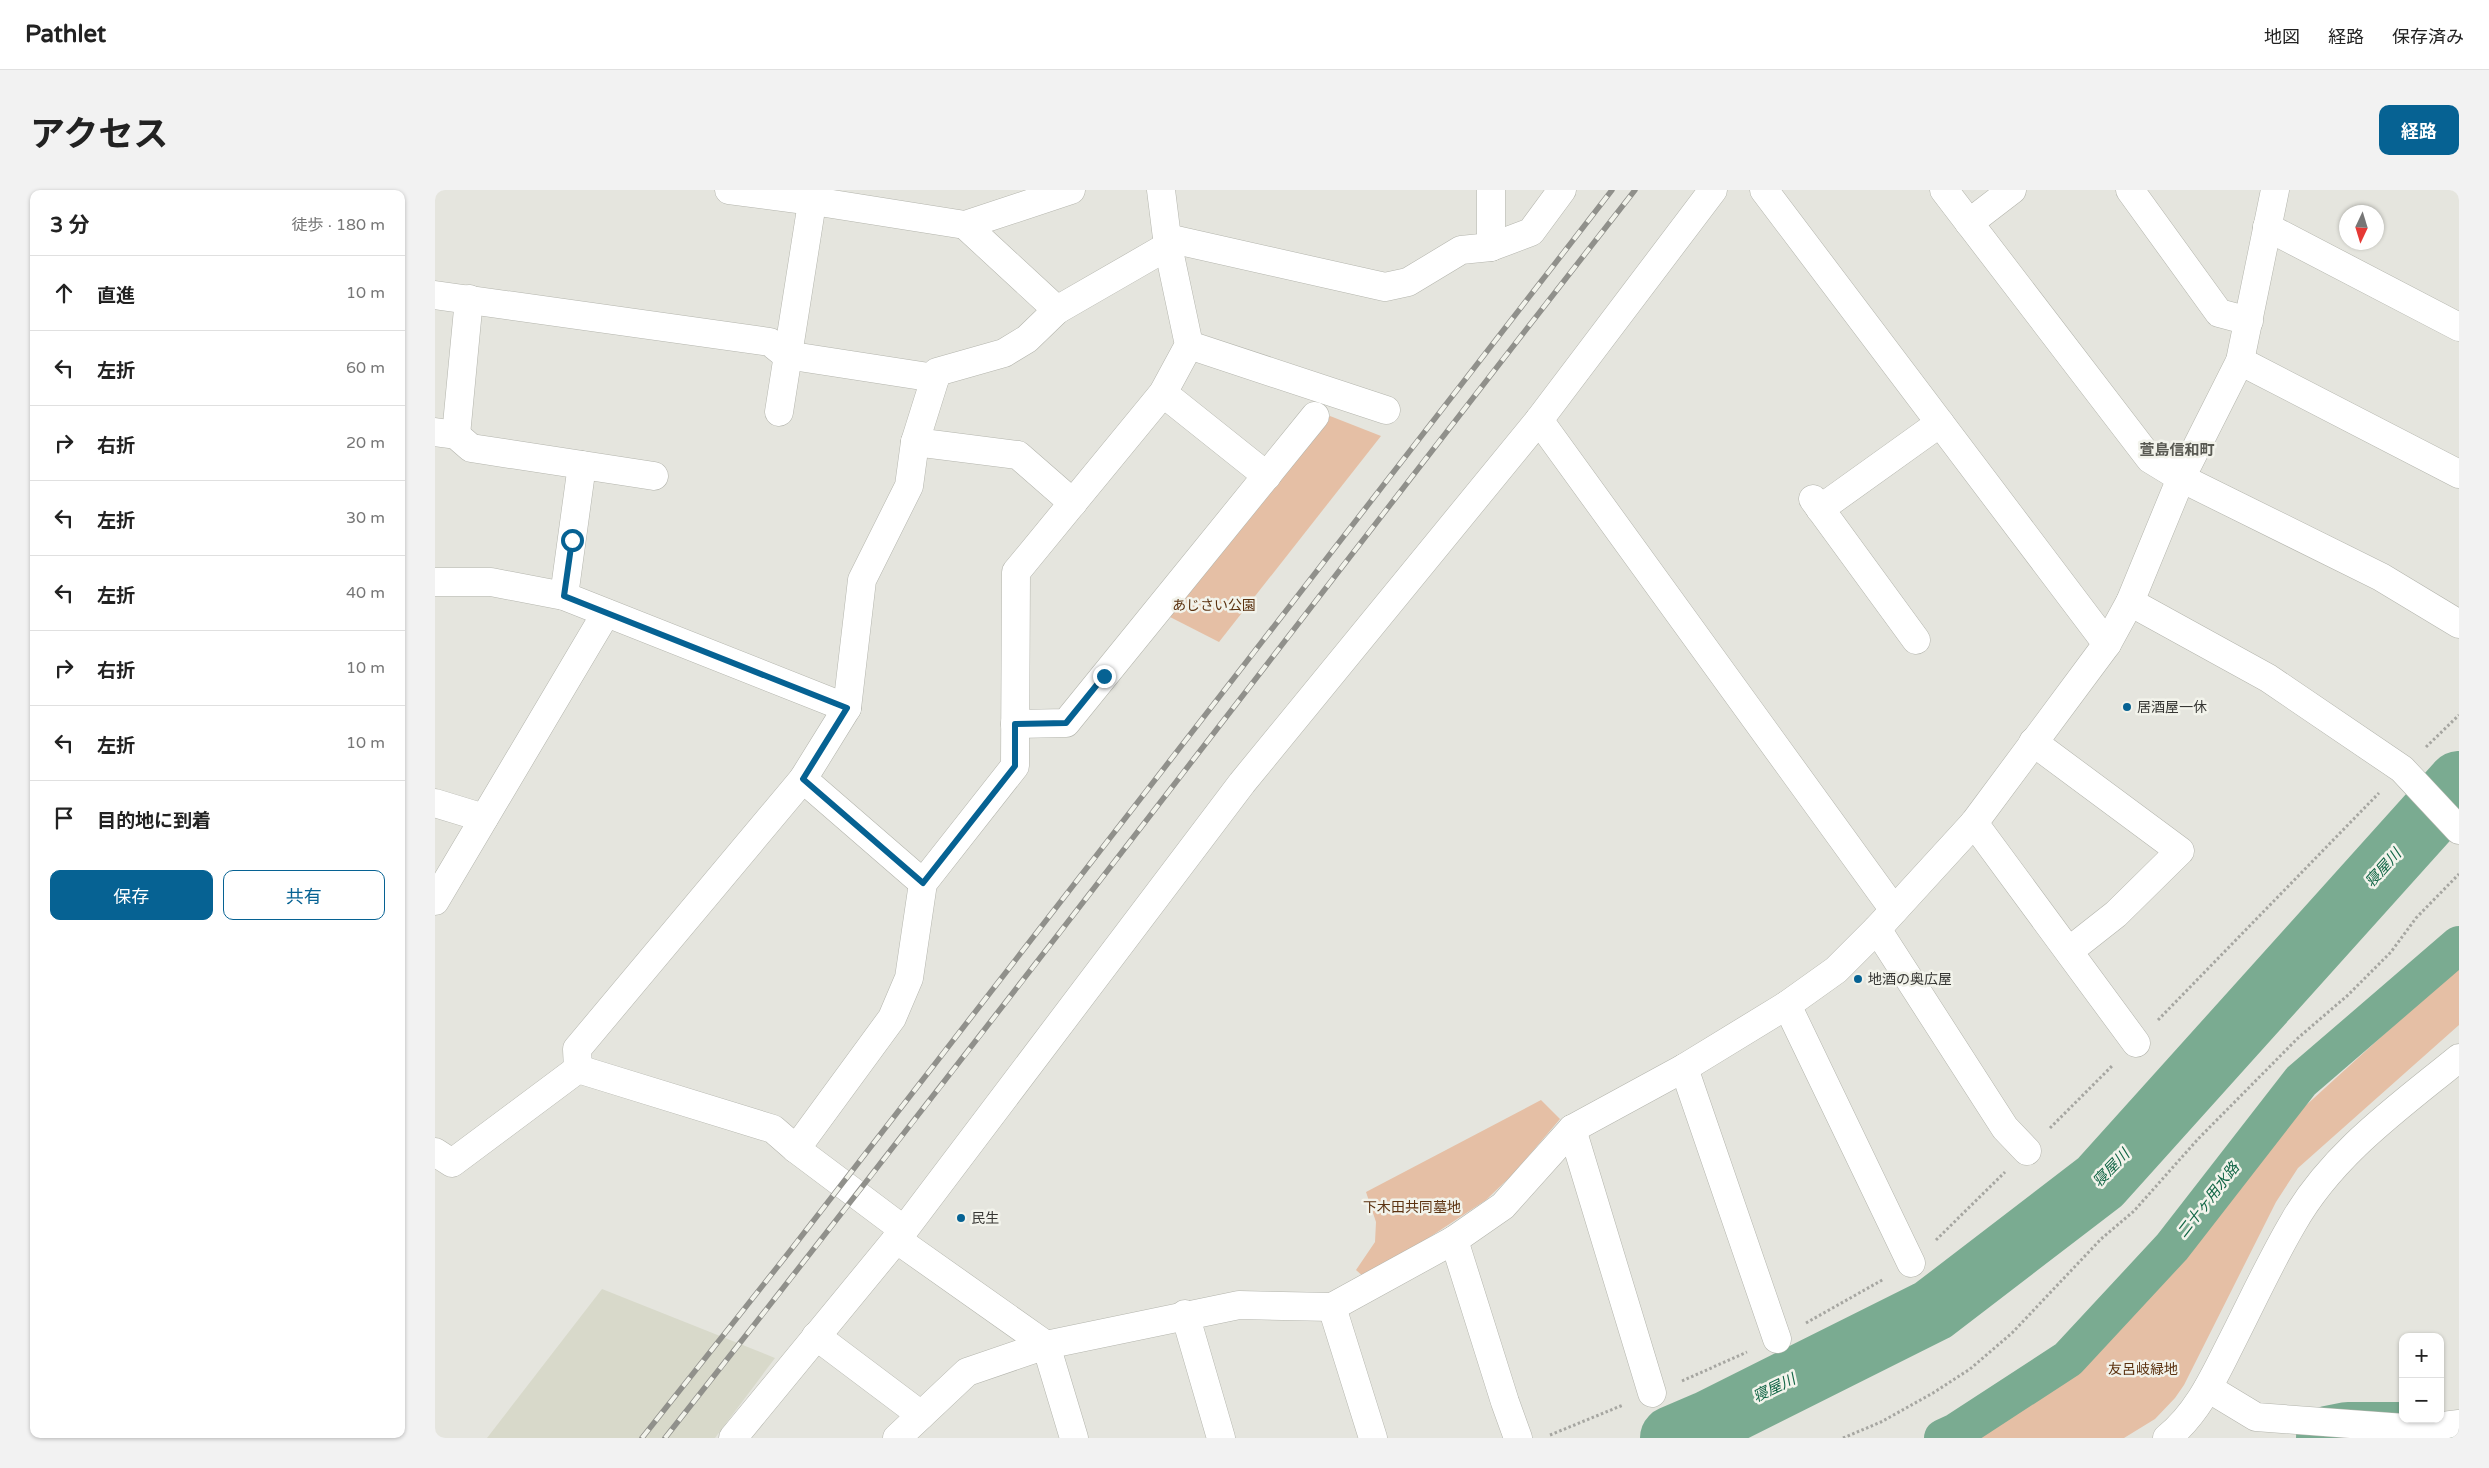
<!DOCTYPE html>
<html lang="ja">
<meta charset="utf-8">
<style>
body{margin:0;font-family:"Varela Round","Noto Sans JP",sans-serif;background:#f2f2f2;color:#222}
.controls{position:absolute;right:15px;bottom:15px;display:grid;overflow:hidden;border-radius:10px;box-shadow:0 1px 4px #0004}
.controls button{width:45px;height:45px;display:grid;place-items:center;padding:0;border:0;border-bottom:1px solid #e0e0e0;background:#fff;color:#222;font:25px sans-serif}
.compass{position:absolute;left:1904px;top:15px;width:45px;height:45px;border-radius:50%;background:#fff;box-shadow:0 1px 4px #0004;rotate:184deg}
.stop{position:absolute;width:15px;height:15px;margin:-11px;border:4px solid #066293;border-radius:50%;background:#fff}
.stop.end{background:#066293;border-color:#fff;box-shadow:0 1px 5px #0008}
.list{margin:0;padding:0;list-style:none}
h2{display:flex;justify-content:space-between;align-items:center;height:65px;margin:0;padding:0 20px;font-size:21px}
h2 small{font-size:16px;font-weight:400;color:#767676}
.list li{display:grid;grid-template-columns:32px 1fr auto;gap:15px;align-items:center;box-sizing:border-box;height:75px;padding:0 20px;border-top:1px solid #e0e0e0}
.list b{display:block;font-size:19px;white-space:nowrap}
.list em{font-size:16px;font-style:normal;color:#767676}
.actions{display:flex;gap:10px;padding:15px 20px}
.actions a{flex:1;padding:11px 0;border:1px solid #066293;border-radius:10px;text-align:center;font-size:18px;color:#066293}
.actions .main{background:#066293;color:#fff}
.icon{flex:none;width:28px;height:28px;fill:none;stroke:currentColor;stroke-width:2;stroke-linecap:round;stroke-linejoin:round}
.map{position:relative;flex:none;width:2024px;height:1248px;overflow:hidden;border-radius:10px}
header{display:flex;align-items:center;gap:30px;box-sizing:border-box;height:70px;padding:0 25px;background:#fff;border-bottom:1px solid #e0e0e0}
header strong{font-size:24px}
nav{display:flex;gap:28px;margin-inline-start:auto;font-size:18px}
.intro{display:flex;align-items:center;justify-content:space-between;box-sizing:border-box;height:120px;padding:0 30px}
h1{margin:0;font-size:35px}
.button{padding:12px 22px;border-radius:10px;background:#066293;color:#fff;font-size:18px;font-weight:700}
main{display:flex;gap:30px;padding:0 30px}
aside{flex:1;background:#fff;border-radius:10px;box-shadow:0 1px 4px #0004}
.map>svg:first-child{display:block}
.built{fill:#d8d9ca}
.green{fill:#e5bfa5}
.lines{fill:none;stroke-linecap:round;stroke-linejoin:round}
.canal{stroke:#7aab91;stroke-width:38}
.river{stroke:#7aab91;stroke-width:64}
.minor-casing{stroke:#b4b5ad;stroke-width:29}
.path{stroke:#a6a6a1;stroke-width:3;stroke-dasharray:2.5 2.5;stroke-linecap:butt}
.minor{stroke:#fff;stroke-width:28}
.rail-casing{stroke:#90908b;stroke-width:5.5}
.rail{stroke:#f2f3eb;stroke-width:4;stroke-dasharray:11;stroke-linecap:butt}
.route{stroke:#066293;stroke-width:6}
.poi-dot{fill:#066293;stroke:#f2f3eb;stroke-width:2}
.labels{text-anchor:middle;stroke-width:5;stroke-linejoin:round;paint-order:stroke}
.park-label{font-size:14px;fill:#5b3210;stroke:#f2f3eb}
.poi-label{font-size:14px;fill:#363633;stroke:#f2f3eb;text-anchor:start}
.neighbourhood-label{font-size:15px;font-weight:bold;fill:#585952;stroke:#f2f3eb}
.water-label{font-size:15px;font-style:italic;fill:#126646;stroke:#f2f3eb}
</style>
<header>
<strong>Pathlet</strong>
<nav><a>地図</a><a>経路</a><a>保存済み</a></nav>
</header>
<div class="intro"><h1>アクセス</h1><a class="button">経路</a></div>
<main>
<aside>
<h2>3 分<small>徒歩 · 180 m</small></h2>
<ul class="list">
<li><svg class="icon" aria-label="ahead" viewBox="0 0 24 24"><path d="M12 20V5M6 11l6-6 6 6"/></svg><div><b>直進</b></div><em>10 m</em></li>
<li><svg class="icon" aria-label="left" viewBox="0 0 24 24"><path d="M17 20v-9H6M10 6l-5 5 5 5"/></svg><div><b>左折</b></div><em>60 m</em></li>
<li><svg class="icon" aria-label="right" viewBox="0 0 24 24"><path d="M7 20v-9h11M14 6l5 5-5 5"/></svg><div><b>右折</b></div><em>20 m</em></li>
<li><svg class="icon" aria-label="left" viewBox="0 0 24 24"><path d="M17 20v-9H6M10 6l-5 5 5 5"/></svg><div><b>左折</b></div><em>30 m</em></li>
<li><svg class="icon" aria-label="left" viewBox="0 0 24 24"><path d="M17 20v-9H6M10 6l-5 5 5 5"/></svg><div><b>左折</b></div><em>40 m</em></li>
<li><svg class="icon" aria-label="right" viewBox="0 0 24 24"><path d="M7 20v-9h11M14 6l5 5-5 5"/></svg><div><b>右折</b></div><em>10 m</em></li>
<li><svg class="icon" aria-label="left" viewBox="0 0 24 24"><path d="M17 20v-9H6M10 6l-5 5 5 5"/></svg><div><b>左折</b></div><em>10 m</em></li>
<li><svg class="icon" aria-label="arrive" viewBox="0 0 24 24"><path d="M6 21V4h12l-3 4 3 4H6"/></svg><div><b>目的地に到着</b></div></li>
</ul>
<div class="actions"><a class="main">保存</a><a>共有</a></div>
</aside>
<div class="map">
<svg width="2024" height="1248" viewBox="0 0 2024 1248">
<rect width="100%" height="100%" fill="#e5e5de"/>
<!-- built -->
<path class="built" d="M167,1099L340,1168L280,1248H52Z"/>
<!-- green -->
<g class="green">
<path d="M895,226L946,246L784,452L735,427Z"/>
<path d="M2024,776V835L1863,978L1841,1012L1749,1195L1740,1208L1720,1229L1689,1248H1534L1617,1201L1665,1162L1788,1013L1844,940Z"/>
<path d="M1106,910L1125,929L1078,984L1051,1010L931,1089L921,1080L940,1052L941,1032L931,1002Z"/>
</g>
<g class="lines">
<!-- canal -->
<path class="canal" d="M1508,1248L1521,1242L1633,1169L1737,1057L1866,891L2024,755"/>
<!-- river -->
<g class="river">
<path d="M1237,1248L1272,1233L1498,1120L1665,992L2024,593"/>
<path d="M1893,1248L1913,1244H1987"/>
</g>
<!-- minor casing -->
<g class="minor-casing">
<g id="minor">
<path d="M294,0L378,11L530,35L636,0"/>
<path d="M1056,0V57"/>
<path d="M1329,0L1672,454"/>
<path d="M1509,0L1715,269L1746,288L1946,387L2024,434"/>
<path d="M1695,0L1784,123L1814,131"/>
<path d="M1534,33L1577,0"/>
<path d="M530,35L622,120"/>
<path d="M1832,37L2024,137"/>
<path d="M732,48L950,97L973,92L1026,60L1056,57L1096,42L1127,0"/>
<path d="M0,105L335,152L351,165L500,188"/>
<path d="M754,155L951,220"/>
<path d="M1805,171L2024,284"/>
<path d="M728,203L832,286"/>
<path d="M344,222L379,0"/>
<path d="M1104,230L1459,720"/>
<path d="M0,242L21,245L36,258L219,286"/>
<path d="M21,245L34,109"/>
<path d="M480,252L583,265L638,313"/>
<path d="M1378,309L1481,450"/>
<path d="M1385,319L1505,233"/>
<path d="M0,392H56L129,406L412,518"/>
<path d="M129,406L147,275"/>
<path d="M1695,412L1833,488L1967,579L2024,640"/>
<path d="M580,534L631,533L880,226"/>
<path d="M1598,552L1745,661L1681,724L1634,761"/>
<path d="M0,613L49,628"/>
<path d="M1539,633L1701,853"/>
<path d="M488,693L368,589L412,518L427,390L474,296L480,252L502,182L569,163L592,149L622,120L733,56"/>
<path d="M0,711L171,423"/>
<path d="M1442,739L1570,938L1592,961"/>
<path d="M1352,815L1476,1073"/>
<path d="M1249,878L1342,1149"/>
<path d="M143,879L142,859L368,589"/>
<path d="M1137,939L1217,1203"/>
<path d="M361,959L457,828L474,788L488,693L580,576L581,382L728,203L754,155L733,56L726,0"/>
<path d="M0,962L17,973L143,879L338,939L361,959L469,1040"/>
<path d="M461,1049L611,1155L639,1248"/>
<path d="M1019,1050L1070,1212L1083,1248"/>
<path d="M897,1117L938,1248"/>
<path d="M750,1124L786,1248"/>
<path d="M381,1146L486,1225"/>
<path d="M1773,1198L1821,1227L1983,1239L2024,1234"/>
<path d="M298,1248L469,1040L807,593L1104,230L1278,0"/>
<path d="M462,1248L532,1182L611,1155L804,1115L897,1117L1019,1050L1068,1016L1137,939L1249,878L1352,815L1401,780L1442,739L1539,633L1672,454L1695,412L1746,288L1805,171L1840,0"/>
<path d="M1732,1248C1762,1224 1778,1189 1795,1155C1816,1114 1835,1072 1858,1033C1897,964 1964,917 2024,868"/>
</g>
</g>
<!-- path -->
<g class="path">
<path d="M1991,557L2024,525"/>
<path d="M1723,830L1944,603"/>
<path d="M1615,938L1678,875"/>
<path d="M1501,1050L1570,982"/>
<path d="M1371,1133L1449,1089"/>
<path d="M1247,1191L1312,1162"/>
<path d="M1115,1245L1188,1215"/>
<path d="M1408,1248L1446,1232L1498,1203L1535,1179L1577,1143L1666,1049L1699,1021L1763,949L1863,848L1913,805L1956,762L1981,728L2024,684"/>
</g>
<!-- minor -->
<use href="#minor" class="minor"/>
<!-- rail casing -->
<g class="rail-casing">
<g id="rail">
<path d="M207,1248L355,1061L1177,0"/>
<path d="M230,1248C557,835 875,415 1200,0"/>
</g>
</g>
<!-- rail -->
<use href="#rail" class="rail"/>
</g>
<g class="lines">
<!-- route -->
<path class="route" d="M137,350L129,406L412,518L368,589L488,693L580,576V534L631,533L669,486"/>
</g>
<!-- markers -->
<g class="poi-dot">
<circle cx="1692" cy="517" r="5"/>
<circle cx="1423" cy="789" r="5"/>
<circle cx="526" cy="1028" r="5"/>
</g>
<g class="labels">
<!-- park labels -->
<g class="park-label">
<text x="779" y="420">あじさい公園</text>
<text x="977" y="1022">下木田共同墓地</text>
<text x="1708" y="1184">友呂岐緑地</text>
</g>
<!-- poi labels -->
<g class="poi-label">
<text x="1702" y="522">居酒屋一休</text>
<text x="1433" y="794">地酒の奥広屋</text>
<text x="536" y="1033">民生</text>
</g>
<!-- neighbourhood labels -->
<g class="neighbourhood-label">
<text x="1742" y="265">萱島信和町</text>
</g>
<!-- water labels -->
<g class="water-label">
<text transform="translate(1948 678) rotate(-48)" y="5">寝屋川</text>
<text transform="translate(1676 978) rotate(-46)" y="5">寝屋川</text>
<text transform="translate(1773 1010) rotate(-52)" y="5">二十ヶ用水路</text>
<text transform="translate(1339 1198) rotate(-26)" y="5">寝屋川</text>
</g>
</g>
</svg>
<div class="controls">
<button>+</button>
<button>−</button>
</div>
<svg class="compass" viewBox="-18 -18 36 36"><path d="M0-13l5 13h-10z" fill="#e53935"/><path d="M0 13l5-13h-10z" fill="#767676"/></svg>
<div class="stop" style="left:137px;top:350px"></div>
<div class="stop end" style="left:669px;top:486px"></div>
</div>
</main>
